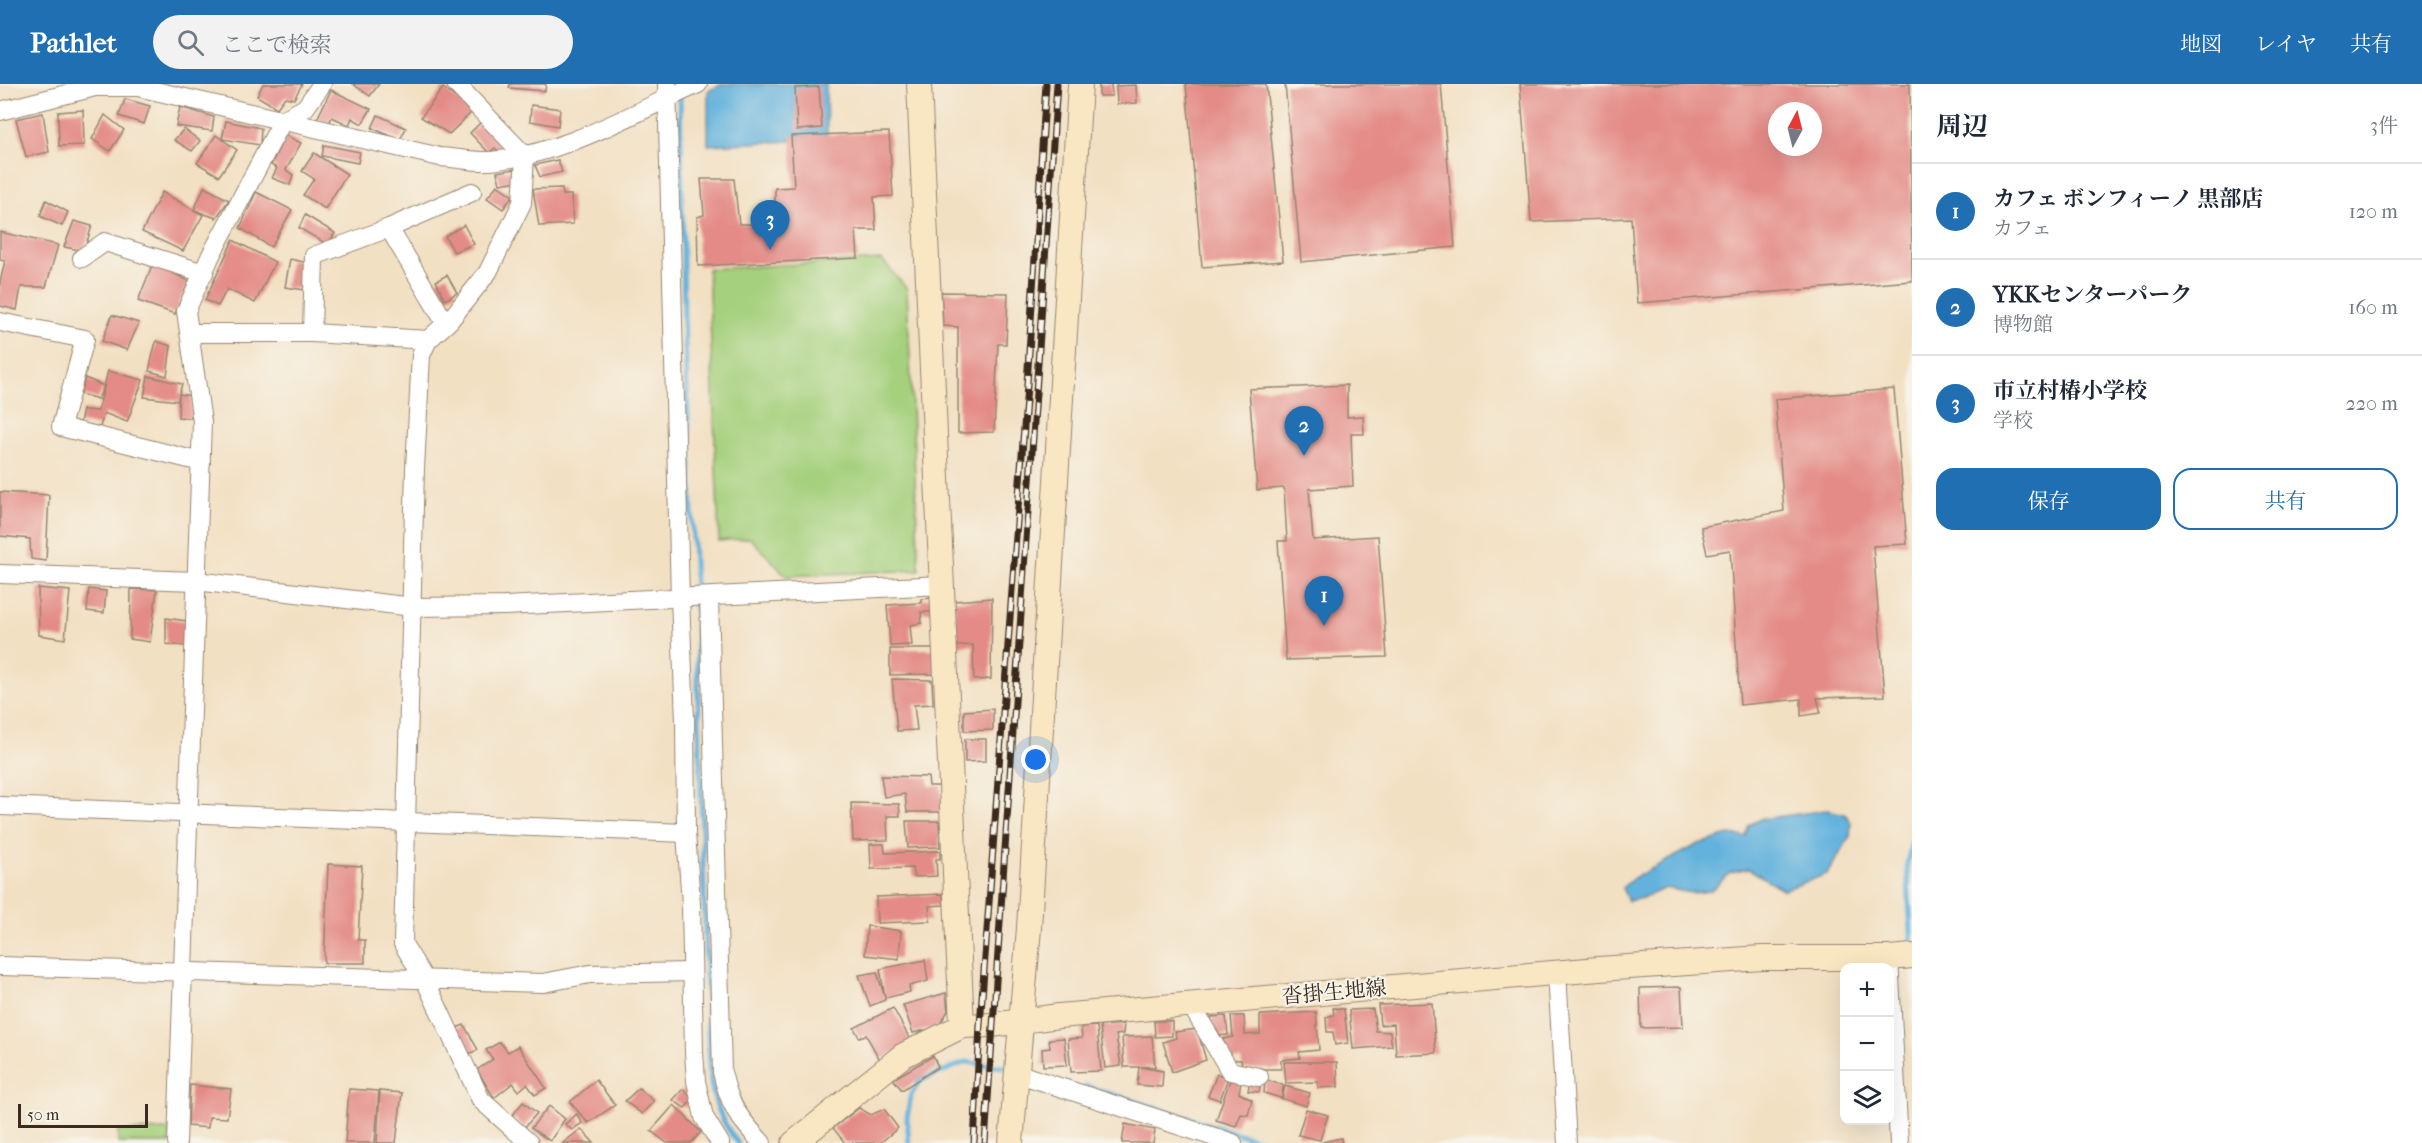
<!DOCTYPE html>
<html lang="ja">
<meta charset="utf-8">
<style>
body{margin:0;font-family:"IM FELL French Canon","Noto Serif JP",serif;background:#f2f2f3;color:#1f2937}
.controls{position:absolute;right:18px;bottom:18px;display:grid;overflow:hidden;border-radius:12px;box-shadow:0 6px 24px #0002}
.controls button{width:54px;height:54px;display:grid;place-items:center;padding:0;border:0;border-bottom:2px solid #e0e1e3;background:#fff;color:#1f2937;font:30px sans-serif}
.compass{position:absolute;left:1768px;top:18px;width:54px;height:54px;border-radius:50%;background:#fff;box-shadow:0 6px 24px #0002;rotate:7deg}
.scale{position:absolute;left:18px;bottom:15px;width:130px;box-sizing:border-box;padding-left:6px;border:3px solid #3b2a1e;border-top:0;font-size:16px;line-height:21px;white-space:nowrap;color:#3b2a1e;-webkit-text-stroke:4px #f7f3e8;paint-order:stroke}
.you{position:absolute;left:1036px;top:676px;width:21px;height:21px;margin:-15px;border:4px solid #fff;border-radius:50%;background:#1a73e8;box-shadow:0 0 0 9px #1a73e833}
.badge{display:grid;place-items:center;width:39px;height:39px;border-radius:50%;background:#1f6fb2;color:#fff;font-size:20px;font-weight:700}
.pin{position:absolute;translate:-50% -50px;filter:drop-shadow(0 2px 3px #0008)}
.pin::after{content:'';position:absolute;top:32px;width:21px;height:18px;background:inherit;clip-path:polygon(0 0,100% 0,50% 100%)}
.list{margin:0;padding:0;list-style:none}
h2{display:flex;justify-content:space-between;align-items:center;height:78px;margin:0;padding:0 24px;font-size:26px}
h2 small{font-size:20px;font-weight:400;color:#747a83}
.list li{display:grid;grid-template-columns:39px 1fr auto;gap:18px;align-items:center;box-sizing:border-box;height:96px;padding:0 24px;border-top:2px solid #e0e1e3}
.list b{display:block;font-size:22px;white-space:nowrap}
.list p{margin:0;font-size:20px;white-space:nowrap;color:#747a83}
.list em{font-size:20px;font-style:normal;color:#747a83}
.actions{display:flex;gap:12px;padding:18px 24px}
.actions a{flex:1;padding:14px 0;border:2px solid #1f6fb2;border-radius:18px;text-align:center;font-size:21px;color:#1f6fb2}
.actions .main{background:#1f6fb2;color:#fff}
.icon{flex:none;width:33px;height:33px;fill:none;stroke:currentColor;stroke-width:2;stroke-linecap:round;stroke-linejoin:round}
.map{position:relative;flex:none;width:1912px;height:1059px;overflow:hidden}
header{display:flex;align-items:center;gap:36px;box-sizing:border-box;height:84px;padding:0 30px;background:#1f6fb2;color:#fff}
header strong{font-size:28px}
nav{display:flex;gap:33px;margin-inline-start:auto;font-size:21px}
.search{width:420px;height:54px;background:#f2f2f3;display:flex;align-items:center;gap:15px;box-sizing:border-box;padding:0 21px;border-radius:33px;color:#747a83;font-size:22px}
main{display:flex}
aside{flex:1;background:#fff}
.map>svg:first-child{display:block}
.green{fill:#a5d07d;stroke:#707d4e;stroke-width:1.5}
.water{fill:#63b2dd;stroke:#4f6e7e;stroke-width:1.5}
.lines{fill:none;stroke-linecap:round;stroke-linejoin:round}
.stream{stroke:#63b2dd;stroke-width:5}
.building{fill:#e48b87;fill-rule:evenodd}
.street-casing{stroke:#968570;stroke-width:20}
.secondary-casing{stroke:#968570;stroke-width:26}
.street{stroke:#fff;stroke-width:18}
.secondary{stroke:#f9e7c3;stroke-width:24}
.rail-casing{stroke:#3b2a1e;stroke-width:7}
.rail{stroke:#f7f3e8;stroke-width:4.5;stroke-dasharray:14;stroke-linecap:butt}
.labels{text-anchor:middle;stroke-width:4.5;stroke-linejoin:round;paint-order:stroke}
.street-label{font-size:21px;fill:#3b2a1e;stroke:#f7f3e8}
</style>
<header>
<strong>Pathlet</strong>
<div class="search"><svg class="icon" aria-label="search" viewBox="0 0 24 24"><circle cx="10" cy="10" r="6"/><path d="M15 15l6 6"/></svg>ここで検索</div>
<nav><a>地図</a><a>レイヤ</a><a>共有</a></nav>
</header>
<main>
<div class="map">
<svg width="1912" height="1059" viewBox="0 0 1912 1059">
<rect width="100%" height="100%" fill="#f7f3e8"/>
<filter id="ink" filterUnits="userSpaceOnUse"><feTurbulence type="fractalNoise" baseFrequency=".0167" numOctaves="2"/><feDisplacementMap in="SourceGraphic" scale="12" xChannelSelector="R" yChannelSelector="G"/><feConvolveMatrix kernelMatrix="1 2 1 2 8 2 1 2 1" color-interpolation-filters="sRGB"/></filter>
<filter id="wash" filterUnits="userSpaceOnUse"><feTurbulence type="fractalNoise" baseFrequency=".008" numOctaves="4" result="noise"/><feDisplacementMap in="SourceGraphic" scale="24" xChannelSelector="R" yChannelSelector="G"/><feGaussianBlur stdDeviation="1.35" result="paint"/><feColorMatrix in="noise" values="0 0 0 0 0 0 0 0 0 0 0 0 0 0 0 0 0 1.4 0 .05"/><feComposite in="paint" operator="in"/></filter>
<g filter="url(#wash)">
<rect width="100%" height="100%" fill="#f2e0c3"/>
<!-- green -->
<g class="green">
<path d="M882,176L907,205L919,486L786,492L750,454L719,457L708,185Z"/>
<path d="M170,1046V1059H118V1047Z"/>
</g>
<!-- water -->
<g class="water">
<path d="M723,0H826L827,51L791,52V57L708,61V7Z"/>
<path d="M1827,726L1845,730L1851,739L1850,753L1827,790L1784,806L1749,785L1730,789L1710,807L1691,809L1666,804L1642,814L1628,817L1622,804L1634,794L1699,760L1729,751L1746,753L1749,741L1761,735Z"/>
</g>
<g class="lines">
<!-- stream -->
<g class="stream">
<path d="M680,12L684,234L695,502L709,982C711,1009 720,1037 738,1059"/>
<path d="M1912,866L1907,780L1912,756"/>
<path d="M1086,1002L1268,1059"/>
<path d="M909,1059L907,1034L911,1011L920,997L966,978L1010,984"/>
</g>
</g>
<g id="blocks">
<!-- building -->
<g class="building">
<path d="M263,0H302L294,15L285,13L277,24L257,12Z"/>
<path d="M353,0H379L370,12Z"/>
<path d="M510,0H546L545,7L509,4Z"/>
<path d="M1099,0H1111L1112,12H1099Z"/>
<path d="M1186,0H1266L1283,177L1202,183Z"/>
<path d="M1285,0H1441L1455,163L1301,178Z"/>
<path d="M1520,0H1910L1912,197L1637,219L1631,134L1531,138ZM1777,27H1813V63H1777Z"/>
<path d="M1136,1L1137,19L1117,20L1116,2Z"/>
<path d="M819,3L822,44L797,46L795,4Z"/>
<path d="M443,4L473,27L449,50L421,33Z"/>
<path d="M331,6L371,25L362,40L352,34L349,41L332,33L329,39L317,35Z"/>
<path d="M125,15L150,22L144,40L119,32Z"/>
<path d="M531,21L560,25L558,42L530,37Z"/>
<path d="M180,23L214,33L212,47L176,42Z"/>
<path d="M83,26L84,61L59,62L58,28Z"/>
<path d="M43,29L49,68L26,73L16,35Z"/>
<path d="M105,31L124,46L110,67L92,55Z"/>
<path d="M378,31L406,44L400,56L372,44Z"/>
<path d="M226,37L261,44L260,61L222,55Z"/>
<path d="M482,37L510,64L502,70L495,64L489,69L470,49Z"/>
<path d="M184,45L200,57L192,67L174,56Z"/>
<path d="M889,48L893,112L874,113L876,146H856L858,174L698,182L697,133L704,131L701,95H734L739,140H755V130H775V104L794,103L791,52Z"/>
<path d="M216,51L237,66L219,92L197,79Z"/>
<path d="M285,51L301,59L286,86L293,91L290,101L272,94L277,84L271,81Z"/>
<path d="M324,61L360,68L358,79L322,72Z"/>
<path d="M314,69L347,90L325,125L303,111L314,95L302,87Z"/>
<path d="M558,76L562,88L540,93L535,81Z"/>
<path d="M516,85L518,97L500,100L497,88Z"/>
<path d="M497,101L513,112L503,125L487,114Z"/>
<path d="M204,103L229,116L216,134L194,126Z"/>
<path d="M562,104L563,111H571L573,140L539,142L533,105Z"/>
<path d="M162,108L203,131L183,167L142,148Z"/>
<path d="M256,108L292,126L271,163L240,144Z"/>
<path d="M46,116L68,128L62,142L40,132Z"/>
<path d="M305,131L335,149L328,161L299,144Z"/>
<path d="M74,137L92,142L84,167L64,163Z"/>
<path d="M464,141L474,160L454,168L445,152Z"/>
<path d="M0,148L58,161L46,203H21L17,226L0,222V198L5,177L0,176Z"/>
<path d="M233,156L275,178L255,219L227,205L218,222L205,216Z"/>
<path d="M290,175L308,179L305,206L285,203Z"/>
<path d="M153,179L189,197L175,230L138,217Z"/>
<path d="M447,191L457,209L445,216L436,197Z"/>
<path d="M941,208L1008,209L1006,260H998L994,348L958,349V243L943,242Z"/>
<path d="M112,231L139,239L127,266L102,257Z"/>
<path d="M156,257L171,262L167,292L149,287Z"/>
<path d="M108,287L143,296L127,338L104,329L100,343L80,339L83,326L98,327Z"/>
<path d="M148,292L182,300L179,310L192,312L191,334L178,333L179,310L178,317L144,313Z"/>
<path d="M85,294L104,302L98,315L80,310Z"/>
<path d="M1347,301V333L1363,332L1364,350H1351L1353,402L1309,405L1313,456L1378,452L1387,573L1286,576L1278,457H1287L1284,404L1257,406L1249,305Z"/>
<path d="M1894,305L1907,460L1873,462L1885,612L1817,614L1821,629L1801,632V615L1740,621L1730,466L1707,470L1701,443L1784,427L1775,315Z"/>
<path d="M0,408L49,411L46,477L31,475L30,455L0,452Z"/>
<path d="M38,504L70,507L65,555L39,551Z"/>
<path d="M89,505L106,507L104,529L87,527Z"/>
<path d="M131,505L157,506L150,558L130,555Z"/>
<path d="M934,514V528H921L922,539L910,541L912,561L890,562L887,521L921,519V515Z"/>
<path d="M992,514L991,595L974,596L973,561L956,562L954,517Z"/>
<path d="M166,534L187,537L185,562L166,560Z"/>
<path d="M890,565H936L937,590L890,591Z"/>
<path d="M892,595L932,596L933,620L914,621L917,646L897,647Z"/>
<path d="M993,625V646L964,647V627Z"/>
<path d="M965,655H986V677L965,678Z"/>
<path d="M881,692L928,693L929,702H941L943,728H907L905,710L884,713Z"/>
<path d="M851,719L899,720L900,732H887L888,756L853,757Z"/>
<path d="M906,737H939L940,763L908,764Z"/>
<path d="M870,760H884L885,769L940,767V775H936L937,792L914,793L912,784L871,785Z"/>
<path d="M328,780L362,782L358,856H365V879H324Z"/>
<path d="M943,810L944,821L929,822L930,837L877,839L876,813Z"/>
<path d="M867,842L901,847L899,875L865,871Z"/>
<path d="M925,876L928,897L909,902L910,908L885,914V916L870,922L859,891L877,888L885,914L880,885Z"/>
<path d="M1681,903L1683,943L1641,944L1640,904Z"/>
<path d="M946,909L948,927L938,943L913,949L903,921Z"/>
<path d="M1432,919L1436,969L1396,971L1394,940L1380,941L1378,921Z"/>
<path d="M893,924L912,959L880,976L866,951L859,953L854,944Z"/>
<path d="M1333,924L1344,925L1348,959L1335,961L1333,948H1327L1326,933L1334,931Z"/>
<path d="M1373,925L1376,947L1390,948L1392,962L1353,965L1349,926Z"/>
<path d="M1316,928L1319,966L1299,968L1300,974L1281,976V985H1243L1241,976L1227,975L1223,955L1233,953L1231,932H1244L1245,951L1260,950V931Z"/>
<path d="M1226,932L1228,951L1213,952L1211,933Z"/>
<path d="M1154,937H1172V952L1155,953Z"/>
<path d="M1124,940L1123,950L1116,951L1121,982L1105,984L1100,942Z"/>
<path d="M464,941L478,966L466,971L454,945Z"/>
<path d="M1097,942L1101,987L1071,988L1068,955L1082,954L1081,943Z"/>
<path d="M1197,945L1206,976L1172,988L1163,958L1176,954L1175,948Z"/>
<path d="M1152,952L1155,983H1139L1163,987L1162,1003L1137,1001L1139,983H1124L1122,953Z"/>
<path d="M1064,954L1067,981L1043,982L1042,965L1050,964L1049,955Z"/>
<path d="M500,958L508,968L518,962L546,1004L535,1011L527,1000L519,1007L513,999L494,1014L477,986L493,975L486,966Z"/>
<path d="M933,972L938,983L902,1006L893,995Z"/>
<path d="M1284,978H1337L1338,1003L1318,1004V998L1286,999Z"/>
<path d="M1217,990L1228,994L1220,1016L1208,1012Z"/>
<path d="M596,996L615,1021L588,1039L570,1018Z"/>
<path d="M1230,996L1241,997L1239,1009L1252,1016L1248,1031L1241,1030L1236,1042L1216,1036Z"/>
<path d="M1250,996L1261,998L1259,1008L1248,1007Z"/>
<path d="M1265,996L1283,1001L1282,1014L1285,1002L1310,1009L1306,1022L1264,1009Z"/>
<path d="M190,1001L231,1005L227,1034L209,1033L208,1044L188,1042Z"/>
<path d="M639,1004L654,1017L642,1030L625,1017Z"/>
<path d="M349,1005L379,1007L375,1059H345Z"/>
<path d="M683,1005L693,1015L685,1024L673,1016Z"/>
<path d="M380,1007L402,1009L396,1059H377Z"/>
<path d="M523,1018L537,1029L525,1043L511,1033Z"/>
<path d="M674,1021L701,1048L691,1059H667L651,1047Z"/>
<path d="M549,1022L565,1035L550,1057L531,1044Z"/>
<path d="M859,1024L871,1031L884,1025L898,1044L880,1059H845L833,1044Z"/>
<path d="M1306,1025L1328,1031L1320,1056L1298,1051Z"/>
<path d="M577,1030L582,1039L572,1046L565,1040Z"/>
<path d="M1125,1040L1155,1046L1153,1059H1122Z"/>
<path d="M581,1045L594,1059H563Z"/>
<path d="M1341,1054L1342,1059H1322V1058Z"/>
</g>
</g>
</g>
<g filter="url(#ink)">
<use href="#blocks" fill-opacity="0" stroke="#968570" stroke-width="1.5"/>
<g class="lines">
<!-- street casing -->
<g class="street-casing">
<g id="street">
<path d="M456,0L525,72L522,119L488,188L450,236L428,256L421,271L415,384L403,860L425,896L481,1016L529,1059"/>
<path d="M667,0L680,514L685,636L686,749L691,820L694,968L696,997L704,1033L720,1059"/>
<path d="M0,27L95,3H138L440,73C457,74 475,78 491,77C565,70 631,30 698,0"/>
<path d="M389,144L472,108"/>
<path d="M82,174L105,158L204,189"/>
<path d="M0,238L85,255L61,343L201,378"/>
<path d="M190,249H312L428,256"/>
<path d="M312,249L314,172L389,144L446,240"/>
<path d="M0,490L196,497L413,523L504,522L943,501"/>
<path d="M709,513L722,988C730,1023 739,1034 762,1059"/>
<path d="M0,722L686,749"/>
<path d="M1889,874L1899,1059"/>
<path d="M0,882L543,899L590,890L692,888"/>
<path d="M1557,889L1567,1059"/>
<path d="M1191,921L1230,987L1259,993"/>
<path d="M1016,989L1233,1059"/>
<path d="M177,1059L202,338L186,227L211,171L283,36L305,24L322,0"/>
</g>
</g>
<!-- secondary casing -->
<g class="secondary-casing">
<g id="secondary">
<path d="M919,0L962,942"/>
<path d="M794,1059L902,972L962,942L992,941L1059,932L1599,885L1762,874H1889L1912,872"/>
<path d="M1011,1059L1029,844L1080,0"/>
</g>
</g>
<!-- street -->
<use href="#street" class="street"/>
<!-- secondary -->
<use href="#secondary" class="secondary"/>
<!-- rail casing -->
<g class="rail-casing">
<g id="rail">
<path d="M974,1059L980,941L1026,316L1046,0"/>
<path d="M985,1059L1057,0"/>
</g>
</g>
<!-- rail -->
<use href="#rail" class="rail"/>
</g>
</g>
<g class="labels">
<!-- street labels -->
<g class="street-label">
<text transform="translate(1334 908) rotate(-5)" y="7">沓掛生地線</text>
</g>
</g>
</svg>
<div class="controls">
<button>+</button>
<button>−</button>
<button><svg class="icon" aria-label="layers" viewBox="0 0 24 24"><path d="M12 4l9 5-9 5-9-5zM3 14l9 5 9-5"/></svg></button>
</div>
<svg class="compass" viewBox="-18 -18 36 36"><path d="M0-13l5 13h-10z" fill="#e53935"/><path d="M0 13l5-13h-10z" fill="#747a83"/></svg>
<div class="scale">50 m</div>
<div class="you"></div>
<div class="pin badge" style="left:1324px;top:542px">1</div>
<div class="pin badge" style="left:1304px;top:372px">2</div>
<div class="pin badge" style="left:770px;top:166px">3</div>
</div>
<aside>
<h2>周辺<small>3件</small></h2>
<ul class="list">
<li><span class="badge">1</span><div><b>カフェ ボンフィーノ 黒部店</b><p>カフェ</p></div><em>120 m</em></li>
<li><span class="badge">2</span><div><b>YKKセンターパーク</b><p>博物館</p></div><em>160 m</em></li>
<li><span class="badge">3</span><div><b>市立村椿小学校</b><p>学校</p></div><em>220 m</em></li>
</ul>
<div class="actions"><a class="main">保存</a><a>共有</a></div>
</aside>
</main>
